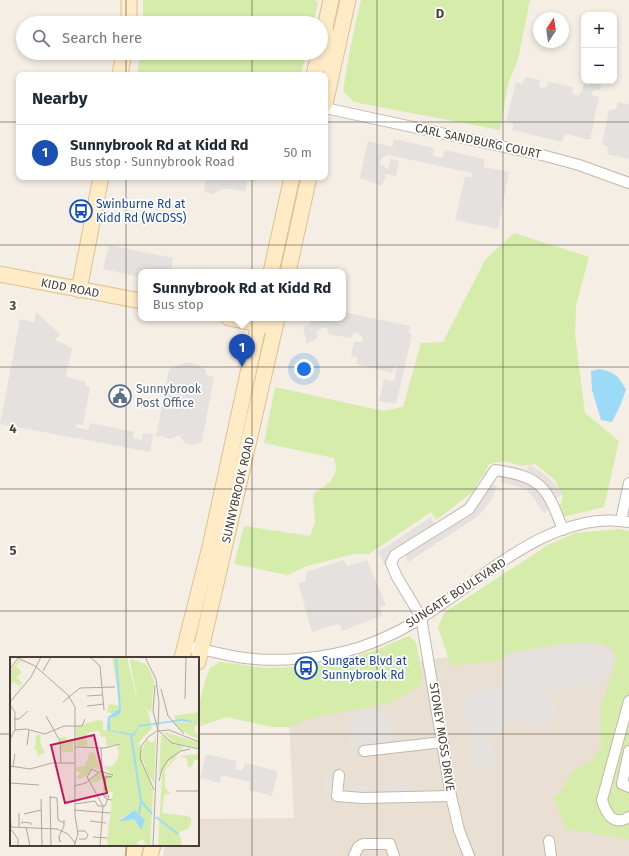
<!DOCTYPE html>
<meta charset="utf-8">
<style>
body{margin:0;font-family:"Fira Sans",sans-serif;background:#f6f6f7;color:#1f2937}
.controls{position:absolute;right:12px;top:12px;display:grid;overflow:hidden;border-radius:8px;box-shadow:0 2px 6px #0003}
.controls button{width:36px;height:36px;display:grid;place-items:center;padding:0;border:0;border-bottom:1px solid #e0e1e3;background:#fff;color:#1f2937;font:20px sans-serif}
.compass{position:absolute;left:533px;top:12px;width:36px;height:36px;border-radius:50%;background:#fff;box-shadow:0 2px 6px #0003;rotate:13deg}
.you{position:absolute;left:304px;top:369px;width:14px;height:14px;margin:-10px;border:3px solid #fff;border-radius:50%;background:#1a73e8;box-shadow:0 0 0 6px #1a73e833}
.badge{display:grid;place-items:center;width:26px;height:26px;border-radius:50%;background:#d93025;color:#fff;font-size:13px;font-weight:700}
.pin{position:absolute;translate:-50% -33px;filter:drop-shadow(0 1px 2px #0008)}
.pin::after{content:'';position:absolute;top:21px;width:14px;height:12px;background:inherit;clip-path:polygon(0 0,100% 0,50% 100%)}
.popup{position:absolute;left:138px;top:269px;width:208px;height:52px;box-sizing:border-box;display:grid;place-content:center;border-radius:8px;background:#fff;filter:drop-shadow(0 1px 3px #0005);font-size:13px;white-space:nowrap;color:#747a83}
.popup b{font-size:15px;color:#1f2937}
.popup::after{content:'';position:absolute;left:50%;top:100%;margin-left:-8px;border:8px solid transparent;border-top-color:#fff}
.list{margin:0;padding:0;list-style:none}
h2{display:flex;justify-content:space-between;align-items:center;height:52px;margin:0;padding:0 16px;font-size:17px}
h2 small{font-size:13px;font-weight:400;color:#747a83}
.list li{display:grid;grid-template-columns:26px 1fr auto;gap:12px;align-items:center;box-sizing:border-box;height:56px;padding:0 16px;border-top:1px solid #e0e1e3}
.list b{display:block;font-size:15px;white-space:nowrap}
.list p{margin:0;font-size:13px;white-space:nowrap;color:#747a83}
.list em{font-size:13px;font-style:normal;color:#747a83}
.icon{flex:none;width:22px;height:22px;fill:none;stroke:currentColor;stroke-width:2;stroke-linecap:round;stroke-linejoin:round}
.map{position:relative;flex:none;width:629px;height:856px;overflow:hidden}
.search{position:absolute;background:#fff;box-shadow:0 2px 6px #0003;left:16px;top:16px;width:312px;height:44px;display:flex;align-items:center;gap:10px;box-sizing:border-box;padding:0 14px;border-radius:22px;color:#747a83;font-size:15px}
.panel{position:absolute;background:#fff;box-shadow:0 2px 6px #0003;left:16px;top:72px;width:312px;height:108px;border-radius:8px}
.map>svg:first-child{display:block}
.residential{fill:#e9e0d3}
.green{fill:#d5ecaa}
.parking{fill:#e5e1de}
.water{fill:#9cdbf7}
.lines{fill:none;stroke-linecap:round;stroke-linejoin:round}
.street-casing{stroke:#c4b8aa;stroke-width:12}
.secondary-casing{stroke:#dcc293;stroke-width:17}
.street{stroke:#fff;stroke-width:10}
.secondary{stroke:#ffebc5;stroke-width:15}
.grid{fill:none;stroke:#483e34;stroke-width:1;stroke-opacity:0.55}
.labels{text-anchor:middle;stroke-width:3.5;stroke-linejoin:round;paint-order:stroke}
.street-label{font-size:12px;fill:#483e34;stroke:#fff}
.transit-label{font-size:12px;fill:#164399;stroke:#fff;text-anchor:start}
.service-label{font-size:12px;fill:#4e5e75;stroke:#fff;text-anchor:start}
.inset-river{fill:none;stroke:#9cdbf7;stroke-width:2}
.inset-road{fill:none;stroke:#afa89e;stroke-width:1}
.view{fill:#c2185b;fill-opacity:0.15;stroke:#c2185b;stroke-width:2}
.inset-edge{fill:none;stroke:#483e34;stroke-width:2}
.grid-label{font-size:13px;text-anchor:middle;font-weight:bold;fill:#483e34;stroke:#fff;stroke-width:3.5;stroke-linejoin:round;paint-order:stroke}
</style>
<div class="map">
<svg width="629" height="856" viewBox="0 0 629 856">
<rect width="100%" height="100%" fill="#f4eee5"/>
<!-- residential -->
<path class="residential" d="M629,628V856H163L165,845H198V819L294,818L287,681L442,658Z"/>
<!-- green -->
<g class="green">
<path d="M143,0H315L318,3L313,23H143Z"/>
<path d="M361,0H530L518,59L508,84L500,130L354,102L343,91L350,49Z"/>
<path d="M141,53H306L301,75H137Z"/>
<path d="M514,233L589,257L576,305L575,335L585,413L619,441L604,507L563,517L560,505L563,498L555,480L535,464L521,466L504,461L489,464L473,492L436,520L431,512L369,554H354L307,566L287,575L234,564L244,526L310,536L315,523L313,494C327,485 341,477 334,458L264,443L275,387L383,411L403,407L421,343L443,342L485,260Z"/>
<path d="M618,529L629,531V839L566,829L553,796L560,793L572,772L591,761L601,747L600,711L616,660L611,648L599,643H566L511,652L497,661L451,666L438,627L444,613L548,545L575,533Z"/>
<path d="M409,636L416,642L422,673L421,685L393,702L313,718L288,727H272L226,717L198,727C198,707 202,687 210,668L220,662L266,668L296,667L339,661L379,649L403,638Z"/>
</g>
<!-- parking -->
<g class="parking">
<path d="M526,77L540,80L539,86L542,88L547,87L548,82L573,87L572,93L578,96L581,93L585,81H602L600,90H594L592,92V95L599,97L590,140L566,134L564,136L562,142L512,130L514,124L506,121L516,82L522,84Z"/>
<path d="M618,102L629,104V159L607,154L608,147L602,144L609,110L616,109Z"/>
<path d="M394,139L434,148L433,155L440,158L443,157L445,150L484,159V167L509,172L498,229L455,220L465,177H472V173L388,155L382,158L379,163L385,168L388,169L391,159L399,161L396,176L386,174L382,186L360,178L368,141L392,147Z"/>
<path d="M206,177H257L256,182L247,181L246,192L231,189H223L212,194L204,192Z"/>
<path d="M109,245L173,258L171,272H141V277L103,269Z"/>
<path d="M36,312L60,334L55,340L72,348L66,377L86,382L85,386L90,387L83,425L77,424L76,427L88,430L90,423L134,432L133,438L140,440L142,439L143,433L153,434L150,452L0,424L20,319L34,322Z"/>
<path d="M343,312L410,326L409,333L412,335L396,404L379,401L384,379L394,381L397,366H394L392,373L356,364L358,358L351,356L354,342H362L363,339L361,335L354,332L351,338L328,334L327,328L325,327L316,331L318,338L307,344L303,327L311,324L310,318H343Z"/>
<path d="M187,362L198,365L206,370V375L214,377L202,441L193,445L185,443L179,435L170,439L161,436L156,437L169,369Z"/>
<path d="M496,465L515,466L526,470L530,465L540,471L554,483L562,494L556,498L557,502L544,513L530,493L522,488L501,482L502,476L496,474L491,484L497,486L492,499L484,510L474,519L408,562L405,556H402L398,561L385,565L378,552L431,517L434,522H438L465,503L478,487L485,472Z"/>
<path d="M344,560L347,566L367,560L386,605L380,608L383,615L342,631L341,626L337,624L312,632L298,583L306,581V572Z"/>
<path d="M576,644H585L615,652L607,682L601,681L597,688L586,684L554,691L553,684H545L543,686L544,694L551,693L555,714L549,715V724L533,727L532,720L509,723L496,737L485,738L486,743L493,742L496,764L473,768L470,753L476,752L477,750L471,743L473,722H466L463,701L469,700V693L500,687L502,695L505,694V661L510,655Z"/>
<path d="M382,708L384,715L391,714L394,739L388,741L389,752L360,754L359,746H351L348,721L353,720L354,713Z"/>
<path d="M206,754L236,761V769L242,771L245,763L278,771L272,796L249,790L250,782L225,776H221L220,783L200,778Z"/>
<path d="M343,772L341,794L348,793V786H374V792L377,793H382L384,786L408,785L410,802L347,804L332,802V796L325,795L327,773Z"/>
</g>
<!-- water -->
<path class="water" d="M599,369C614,372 619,376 626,390L620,406L612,422L601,420L592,390L591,371Z"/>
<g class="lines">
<!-- street casing -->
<g class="street-casing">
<g id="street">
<path d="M325,108L542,155L579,165L629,183"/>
<path d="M621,520L629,483"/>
<path d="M185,646C203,649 220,654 238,657C276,663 321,659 358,648C376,642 396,633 413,623C476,586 549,508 629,522"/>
<path d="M629,701L602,800C606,813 613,827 629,817"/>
<path d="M364,751L443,742"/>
<path d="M629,751L622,784L629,787"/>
<path d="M339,775L337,796L363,798L451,796"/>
<path d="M549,841L551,856"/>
<path d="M354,856L358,847L363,844H390L394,856"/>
<path d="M469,856L459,830L451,796L421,617L397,577L391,563L395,555L469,509L495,470C542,477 547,487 563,530"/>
</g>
</g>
<!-- secondary casing -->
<g class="secondary-casing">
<g id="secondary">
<path d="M129,0V23"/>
<path d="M323,37L331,0"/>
<path d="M324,64L328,44L325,28"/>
<path d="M120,75L124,53"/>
<path d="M314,75L319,53"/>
<path d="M325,104L348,0"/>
<path d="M271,272L292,177"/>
<path d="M288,272L309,177"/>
<path d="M0,274L141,301"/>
<path d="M79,290L101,177"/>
<path d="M229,318L269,326"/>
<path d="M182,658L210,547L260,318"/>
<path d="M198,662L277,318"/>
<path d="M133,856L136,845"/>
<path d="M150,856L153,845"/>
</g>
</g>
<!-- street -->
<use href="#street" class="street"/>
<!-- secondary -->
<use href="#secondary" class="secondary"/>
</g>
<!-- grid -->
<path class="grid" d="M126,0V23M252,0V23M377,0V856M503,0V856M126,53V75M252,53V75M0,122H19M325,122H629M126,177V658M252,177V856M0,245H629M0,367H629M0,489H629M0,611H629M0,734H11M198,734H629M126,845V856"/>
<!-- icons -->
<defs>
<g id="bus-ring" transform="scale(1.15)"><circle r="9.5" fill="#fff" stroke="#1a4fb4" stroke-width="1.5"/><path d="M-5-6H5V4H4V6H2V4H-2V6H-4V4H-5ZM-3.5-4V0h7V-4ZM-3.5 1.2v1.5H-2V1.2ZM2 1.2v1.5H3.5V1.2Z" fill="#1a4fb4"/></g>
<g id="civic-ring" transform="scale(1.15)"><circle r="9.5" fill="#fff" stroke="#5c6f8a" stroke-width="1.5"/><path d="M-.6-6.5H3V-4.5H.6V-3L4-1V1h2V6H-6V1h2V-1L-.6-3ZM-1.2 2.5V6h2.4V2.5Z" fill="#5c6f8a"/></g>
</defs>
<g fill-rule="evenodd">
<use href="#bus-ring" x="81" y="211"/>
<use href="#civic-ring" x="120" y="396"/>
<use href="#bus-ring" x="306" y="668"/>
</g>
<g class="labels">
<!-- street labels -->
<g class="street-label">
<text transform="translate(478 141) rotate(12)" y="4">CARL SANDBURG COURT</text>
<text transform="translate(70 288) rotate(11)" y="4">KIDD ROAD</text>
<text transform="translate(238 490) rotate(-77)" y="4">SUNNYBROOK ROAD</text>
<text transform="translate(456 593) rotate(-33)" y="4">SUNGATE BOULEVARD</text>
<text transform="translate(442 737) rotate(81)" y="4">STONEY MOSS DRIVE</text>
</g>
<!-- transit labels -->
<g class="transit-label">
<text x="96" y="208">Swinburne Rd at<tspan x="96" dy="14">Kidd Rd (WCDSS)</tspan></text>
<text x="322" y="665">Sungate Blvd at<tspan x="322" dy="14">Sunnybrook Rd</tspan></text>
</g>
<!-- service labels -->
<g class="service-label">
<text x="136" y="393">Sunnybrook<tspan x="136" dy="14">Post Office</tspan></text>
</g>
</g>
<!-- overview -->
<g transform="translate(10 657)">
<rect width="189" height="189" fill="#f4eee5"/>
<path d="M102,0H117L126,39L138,55L142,71L128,86L131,88L130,92L143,135L140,189H136L133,182L127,185L130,189H98L97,184L103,135H93V122L82,126L81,123L89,115L98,116L106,120L93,110L102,109L107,103L109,97L107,89L112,86L96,90V80L90,79V74H85L77,76V89H67L66,70L87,63L93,64V73H97L98,62L105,57L97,55L99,47L110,49ZM124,153L135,165L130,172L123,161L111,165V161ZM122,2L137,8L144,24L141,55L133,49L127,40L120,4ZM9,3L15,6L9,5L6,10L12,15L6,20L12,26L10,29L4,25L0,26V14ZM189,55V65L187,66L189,68L185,69L184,74L189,78V83L172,74L163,65L185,66L166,64L164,59ZM152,74L189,86V91L165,86ZM146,76L144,126L134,111L131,94L138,82L139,85H144ZM27,77L31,78L30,85L35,96L27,99V94L23,90L26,88L25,83ZM151,78L174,90L149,118ZM55,79L57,82L63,83V95H52L49,82ZM80,95L85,96L90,113L83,111L75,120L66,122L71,115L66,114V110L75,109ZM189,97V103H184L182,109L178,111L177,102L171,99ZM168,99L155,113V130L158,135L162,136L154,138L152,156L177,159L181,161V167L178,172L169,175L172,189H148L152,117L158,105Z" fill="#d5ecaa" fill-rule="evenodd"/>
<path d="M105,0H107L111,52L109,58L100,61V73L123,77L129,68L173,62L189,66L171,64L128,70L124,79L97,73L98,60L109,52ZM124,153L135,163L131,173L124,162L108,165Z" fill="#9cdbf7"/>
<path class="inset-river" d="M121,78L131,144L129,157M131,144L142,157M146,160L168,177"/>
<path class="inset-road" d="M80,0L90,9L94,53M135,0L146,22L149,46L143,189M8,1L25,9M25,9L58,38L65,50V159L68,177L64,189M0,12L9,0M33,14L41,0M145,28L143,54L148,73L162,86L189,92M151,32L158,59L174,77M77,39L92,38M175,42L176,0M0,45L21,20L31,0M53,45L70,31L105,30M0,48L5,55V73L0,82M77,49L94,47M36,59L50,84L51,106M4,62H9L18,54M5,73L16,72L35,77L54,69H72L75,62M17,88L19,73M65,90L95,91L110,87M91,91L92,113M0,109L20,112L42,106H65M3,109L5,97M88,115L82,112L77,120L93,149L90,189M103,118L101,120L96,119L95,120V133L96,120H101L103,118M149,124L152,112L159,102L171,94L180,92M0,126L29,128M64,129L76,126L90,114L103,118M144,133L130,101L131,90L138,80L147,74L159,73L189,85M166,134H189M92,136L96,142L102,143M40,139L41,189M40,140L47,141L48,163L54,166M31,142L32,189M65,147L85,144L88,149H95L99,139H94M64,153L100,156M0,154L1,170M9,156V170M14,157L31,153M80,164L96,166M12,167V165L21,166V168M0,170L47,172L58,177L66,187M16,170L20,189M0,171L8,182V189M67,174H75L78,178L76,182H69M49,180L50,185L49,180V179L54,169V163M83,180L97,181"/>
<path class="view" d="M84,78L97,136L55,146L41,88Z"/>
<rect width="189" height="189" class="inset-edge"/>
</g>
<g class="grid-label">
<text x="440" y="18">D</text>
<text x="13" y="310">3</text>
<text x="13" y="433">4</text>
<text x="13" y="555">5</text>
</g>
</svg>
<div class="controls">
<button>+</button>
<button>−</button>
</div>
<svg class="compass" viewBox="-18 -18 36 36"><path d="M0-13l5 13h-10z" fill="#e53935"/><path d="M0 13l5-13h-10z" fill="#747a83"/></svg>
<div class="you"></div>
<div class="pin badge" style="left:242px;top:367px;background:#1a4fb4">1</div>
<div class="popup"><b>Sunnybrook Rd at Kidd Rd</b>Bus stop</div>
<div class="search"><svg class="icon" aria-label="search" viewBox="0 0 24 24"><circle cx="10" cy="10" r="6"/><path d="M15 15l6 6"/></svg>Search here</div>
<section class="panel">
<h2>Nearby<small></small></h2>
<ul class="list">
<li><span class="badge" style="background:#1a4fb4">1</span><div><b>Sunnybrook Rd at Kidd Rd</b><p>Bus stop · Sunnybrook Road</p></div><em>50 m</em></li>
</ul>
</section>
</div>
